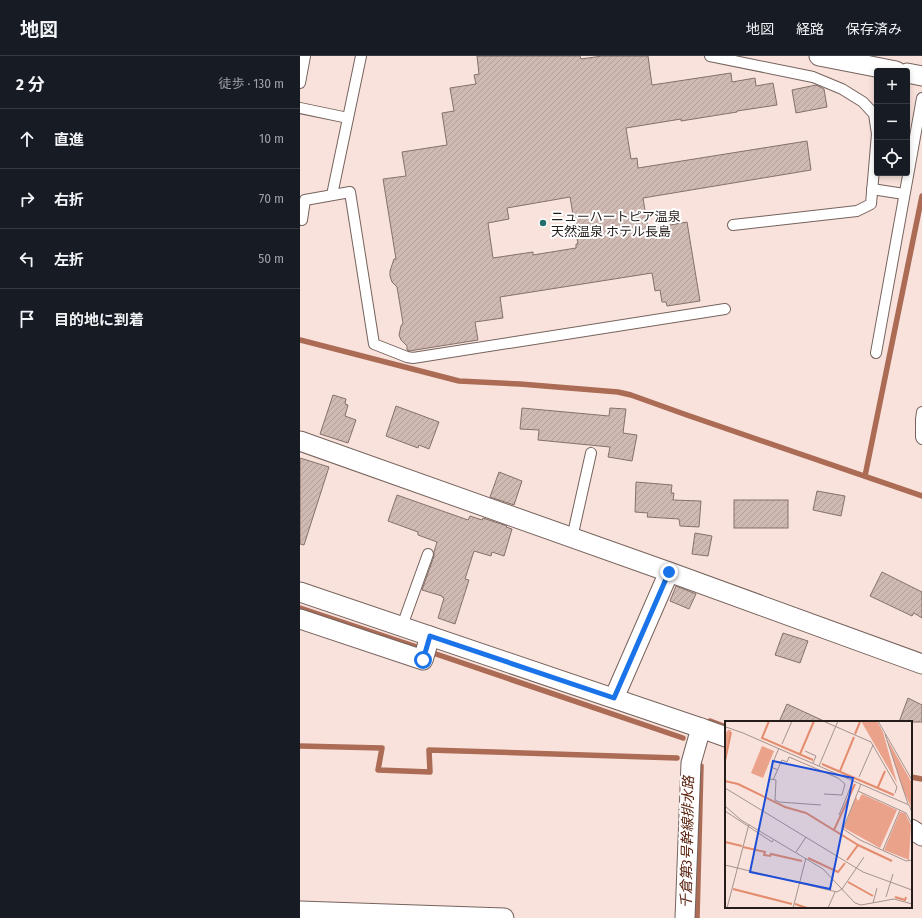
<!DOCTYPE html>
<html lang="ja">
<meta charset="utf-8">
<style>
body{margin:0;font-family:"Fira Sans Condensed","Noto Sans JP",sans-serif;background:#242831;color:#f1f3f6}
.controls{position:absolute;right:12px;top:12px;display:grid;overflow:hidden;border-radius:4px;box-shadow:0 2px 6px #0003}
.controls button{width:36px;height:36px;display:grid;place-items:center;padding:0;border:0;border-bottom:1px solid #363941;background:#171b24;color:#f1f3f6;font:20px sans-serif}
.stop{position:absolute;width:12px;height:12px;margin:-9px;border:3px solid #1a73e8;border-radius:50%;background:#fff}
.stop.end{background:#1a73e8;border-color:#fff;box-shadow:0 1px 4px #0008}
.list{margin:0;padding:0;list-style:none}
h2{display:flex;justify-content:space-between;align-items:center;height:52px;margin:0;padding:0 16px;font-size:17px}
h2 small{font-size:13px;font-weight:400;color:#9ea1a6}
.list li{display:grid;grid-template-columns:26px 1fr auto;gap:12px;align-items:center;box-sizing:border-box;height:60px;padding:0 16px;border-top:1px solid #363941}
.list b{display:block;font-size:15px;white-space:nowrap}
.list em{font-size:13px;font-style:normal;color:#9ea1a6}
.icon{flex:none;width:22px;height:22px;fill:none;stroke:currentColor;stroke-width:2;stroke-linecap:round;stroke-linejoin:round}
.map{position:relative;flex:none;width:622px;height:862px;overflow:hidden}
header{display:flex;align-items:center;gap:24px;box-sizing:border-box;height:56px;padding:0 20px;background:#171b24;border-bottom:1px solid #363941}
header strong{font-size:19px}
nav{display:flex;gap:22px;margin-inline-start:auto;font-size:14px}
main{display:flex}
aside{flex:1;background:#171b24}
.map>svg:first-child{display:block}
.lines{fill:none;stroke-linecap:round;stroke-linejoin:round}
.stream{stroke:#ab6b55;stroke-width:5.5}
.building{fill:url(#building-hatch);stroke:#85716b;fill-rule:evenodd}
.lane-casing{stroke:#76635d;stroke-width:12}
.street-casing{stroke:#76635d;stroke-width:21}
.lane{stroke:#fff;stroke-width:10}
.street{stroke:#fff;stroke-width:19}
.route{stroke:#1a73e8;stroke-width:5}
.poi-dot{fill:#256f6b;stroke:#fff;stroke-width:1.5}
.labels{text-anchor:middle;stroke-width:4;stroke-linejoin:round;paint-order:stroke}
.poi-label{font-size:13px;fill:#251d1a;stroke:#fff;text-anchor:start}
.water-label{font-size:14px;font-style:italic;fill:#59210d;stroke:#fff}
.inset-river{fill:none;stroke:#e48c6e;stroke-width:2}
.inset-road{fill:none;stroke:#a4938e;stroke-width:1}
.view{fill:#1d4ed8;fill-opacity:0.15;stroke:#1d4ed8;stroke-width:2}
.inset-edge{fill:none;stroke:#251d1a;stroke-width:2}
</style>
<header>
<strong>地図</strong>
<nav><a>地図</a><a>経路</a><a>保存済み</a></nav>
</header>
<main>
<aside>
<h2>2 分<small>徒歩 · 130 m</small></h2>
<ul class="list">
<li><svg class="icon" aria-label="ahead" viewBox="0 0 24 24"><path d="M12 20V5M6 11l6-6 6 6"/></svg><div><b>直進</b></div><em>10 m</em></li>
<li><svg class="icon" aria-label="right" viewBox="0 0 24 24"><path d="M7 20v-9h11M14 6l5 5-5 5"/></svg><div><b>右折</b></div><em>70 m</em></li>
<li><svg class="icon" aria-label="left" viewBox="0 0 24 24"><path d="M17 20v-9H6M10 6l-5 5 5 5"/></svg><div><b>左折</b></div><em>50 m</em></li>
<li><svg class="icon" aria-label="arrive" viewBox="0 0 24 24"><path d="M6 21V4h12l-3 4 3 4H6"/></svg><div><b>目的地に到着</b></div></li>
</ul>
</aside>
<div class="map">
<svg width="622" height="862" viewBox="0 0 622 862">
<defs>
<pattern id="building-hatch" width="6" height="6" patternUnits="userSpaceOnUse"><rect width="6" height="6" fill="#cfb9b2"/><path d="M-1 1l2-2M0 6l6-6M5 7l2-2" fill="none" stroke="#b29f98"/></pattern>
</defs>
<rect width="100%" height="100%" fill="#f9e2db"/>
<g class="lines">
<!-- stream -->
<g class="stream">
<path d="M0,284L159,325L220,328L318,336L331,339L384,358L622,440"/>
<path d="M565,420L622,140"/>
<path d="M0,552L117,591"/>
<path d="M136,598L383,682"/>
<path d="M410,665L426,671"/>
<path d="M0,690L82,692L78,714L130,716L129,694L377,702"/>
<path d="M611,721L622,723"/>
<path d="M397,862L401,710"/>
</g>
</g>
<!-- building -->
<g class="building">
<path d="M177,0H280L281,3L302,0H348L352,29L431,17L432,26L455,22L456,30L473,27L477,49L437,55V56L381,65V63L326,72L331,103L337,102L338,112L507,85L511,114L343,142L348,173L387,166L400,245L367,250L366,246H362L360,234L355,235L352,217L200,241L203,262L175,266L178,284L109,295L107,294V290L101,284L99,279L101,270L103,267L97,231L92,226L90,220V215L94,203H96L83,123L106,120L102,96L147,89L142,57L154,55L150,32L176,28L174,19L179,18ZM270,141L278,188H276V192L233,199V196L193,202L188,167L209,163L207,152Z"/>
<path d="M516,29L524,33L527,51L496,57L492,34Z"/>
<path d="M33,339L46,343L45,348L48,349L45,360L56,364L48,387L20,378Z"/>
<path d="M96,350L139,366L129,393L119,389L118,392L86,380Z"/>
<path d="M222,352L309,360L310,352L326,353L323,377L337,379L332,405L308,401L310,391L238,384L239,374L220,373Z"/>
<path d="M0,402L29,411L4,489L0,488Z"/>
<path d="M199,416L222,425L214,449L190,441Z"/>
<path d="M336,426L372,429L371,437H374L373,444L401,445L399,471L380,470L379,463L347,461L348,457L335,456Z"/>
<path d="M517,435L545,440L541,460L513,454Z"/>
<path d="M97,439L168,464L170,460L182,464L183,462L207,470L206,471L212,473L204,500L192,496L191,500L174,495L165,523L169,524L155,568L138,562L144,542L142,541V540L122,534L134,500V496L137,486L118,479V476L88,465Z"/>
<rect x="434" y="444" width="54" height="28"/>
<path d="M395,477L412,480L408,500L392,498Z"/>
<path d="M582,516L622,536V562L614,557L612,560L570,540Z"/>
<path d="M376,530L396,538L389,553L370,545Z"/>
<path d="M483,577L508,585L500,607L475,599Z"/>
<path d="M608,642L622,649V666H599Z"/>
<path d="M487,648L526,666H479Z"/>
</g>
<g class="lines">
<!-- lane casing -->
<g class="lane-casing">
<g id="lane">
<path d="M410,0L513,21L542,33L563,46L574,58L577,78"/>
<path d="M0,27L5,0"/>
<path d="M0,52L48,62"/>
<path d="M572,133L604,138"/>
<path d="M32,139L61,0"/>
<path d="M2,164L5,144L50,136L74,288L107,301L113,302L425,253"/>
<path d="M433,169L557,155L571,148L577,78"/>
<path d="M576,297L622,42"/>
<path d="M622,356L621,363V381L622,383"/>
<path d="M272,482L291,397"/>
<path d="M102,570L128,498"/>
</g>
</g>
<!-- street casing -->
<g class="street-casing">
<g id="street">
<path d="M519,0L596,15"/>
<path d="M607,17L622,20"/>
<path d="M0,385L369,516L622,608"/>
<path d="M0,536L401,672L426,681"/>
<path d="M0,563L123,604L130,580"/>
<path d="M314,642L369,516"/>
<path d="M611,773L622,780"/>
<path d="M0,855L204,862"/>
<path d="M385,862L391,707L401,672"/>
</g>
</g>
<!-- lane -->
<use href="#lane" class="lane"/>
<!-- street -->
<use href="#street" class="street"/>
</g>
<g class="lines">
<!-- route -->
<path class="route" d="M123,604L130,580L314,642L369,516"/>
</g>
<!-- markers -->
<circle class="poi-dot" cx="243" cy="167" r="4"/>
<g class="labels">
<!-- poi labels -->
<g class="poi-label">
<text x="251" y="165">ニューハートピア温泉<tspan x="251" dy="15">天然温泉 ホテル長島</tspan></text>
</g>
<!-- water labels -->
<g class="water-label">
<text transform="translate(387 786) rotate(-89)" y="5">千倉第3号幹線排水路</text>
</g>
</g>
<!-- overview -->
<g transform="translate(425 665)">
<rect width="187" height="187" fill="#f9e2db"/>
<path d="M136,0H152L158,11L172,62ZM3,9H6L0,38V13ZM162,18L187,62V88L178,69ZM37,25L49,30L38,57L26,52ZM137,73L172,89L155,127L119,107L131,76L133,80ZM175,91L180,92L186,104L184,139L159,129Z" fill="#eba28a"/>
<path class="inset-river" d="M44,0L37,17L88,39M130,13L135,1M75,33L89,0M0,40L6,11M97,43L169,74M115,50L129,16M0,60L13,63L60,86L81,92L133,124L122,139M153,66L160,50M109,109L130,63M0,121L17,125M133,124L167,140M18,126L40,131L39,134L45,135L46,133L77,140M83,137L113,151L120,142M123,161L148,175M8,168L67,183M170,176L180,179L181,176M70,183L82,187"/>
<path class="inset-road" d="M98,0L146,21L172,66L170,72M153,0L187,59M0,10L1,6L18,12L66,33L184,84L187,91M160,13L183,83M57,23L67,0M80,30L91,35L88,42M94,45L113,0M53,49L46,46L54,27M134,56L148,24M48,59L57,39L62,41L64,36L113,57L120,63L117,74L99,73M44,61L45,58L51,59L50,79L54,81L96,84M136,63L118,108L135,119L181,140L187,139M0,67L138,151L187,169M133,70L181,92L187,103M0,85L16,99L98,148L130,182L136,184L169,178L187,183M0,90L47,121L49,118M114,94L128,60M158,129L175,89M71,131L81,116M0,144L112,171L117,168L139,136M161,176L168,153M148,182L152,167M2,187L24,103M68,187L81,137M103,187L110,171"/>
<path class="view" d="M48,40L128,57L105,168L25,151Z"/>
<rect width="187" height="187" class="inset-edge"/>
</g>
</svg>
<div class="controls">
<button>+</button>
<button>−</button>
<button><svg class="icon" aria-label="locate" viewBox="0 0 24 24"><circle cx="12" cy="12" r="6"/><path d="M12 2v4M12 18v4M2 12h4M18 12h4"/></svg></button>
</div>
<div class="stop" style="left:123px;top:604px"></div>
<div class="stop end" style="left:369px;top:516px"></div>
</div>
</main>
